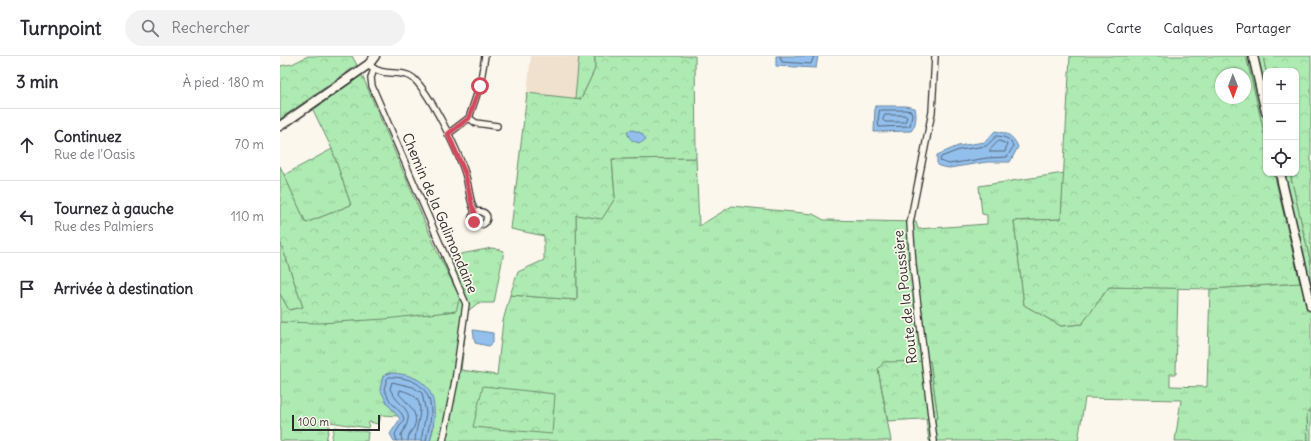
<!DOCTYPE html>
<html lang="fr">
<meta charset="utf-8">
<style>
body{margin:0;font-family:Delius,sans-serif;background:#f2f2f3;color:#2b2b33}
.controls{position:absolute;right:12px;top:12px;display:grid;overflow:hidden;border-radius:8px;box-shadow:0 1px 3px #0004}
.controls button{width:36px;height:36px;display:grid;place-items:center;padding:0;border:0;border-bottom:1px solid #e1e1e2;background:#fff;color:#2b2b33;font:20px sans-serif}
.compass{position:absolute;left:935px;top:12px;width:36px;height:36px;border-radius:50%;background:#fff;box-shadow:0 1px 3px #0004;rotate:179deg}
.scale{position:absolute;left:12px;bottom:10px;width:88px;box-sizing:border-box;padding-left:4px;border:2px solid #2b2b2b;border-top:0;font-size:11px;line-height:14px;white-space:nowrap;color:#2b2b2b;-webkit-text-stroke:3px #fbf7ec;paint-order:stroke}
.stop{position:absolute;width:12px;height:12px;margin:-9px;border:3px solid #d1495b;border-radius:50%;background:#fff}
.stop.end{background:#d1495b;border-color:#fff;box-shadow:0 1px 4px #0008}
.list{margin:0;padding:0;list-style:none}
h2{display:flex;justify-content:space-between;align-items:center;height:52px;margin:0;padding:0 16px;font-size:17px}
h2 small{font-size:13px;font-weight:400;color:#7c7c81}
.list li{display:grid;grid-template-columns:26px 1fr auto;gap:12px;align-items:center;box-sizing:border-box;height:72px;padding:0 16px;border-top:1px solid #e1e1e2}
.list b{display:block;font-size:15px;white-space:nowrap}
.list p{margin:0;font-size:13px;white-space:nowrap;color:#7c7c81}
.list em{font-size:13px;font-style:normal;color:#7c7c81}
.icon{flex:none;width:22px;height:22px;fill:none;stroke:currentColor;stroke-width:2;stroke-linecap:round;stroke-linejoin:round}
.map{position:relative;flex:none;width:1031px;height:385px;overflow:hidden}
header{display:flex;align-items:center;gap:24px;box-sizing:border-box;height:56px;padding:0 20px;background:#fff;border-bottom:1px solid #e1e1e2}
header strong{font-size:19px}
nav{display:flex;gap:22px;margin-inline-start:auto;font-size:14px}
.search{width:280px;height:36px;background:#f2f2f3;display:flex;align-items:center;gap:10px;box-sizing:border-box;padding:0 14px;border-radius:22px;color:#7c7c81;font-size:15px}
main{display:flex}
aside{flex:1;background:#fff}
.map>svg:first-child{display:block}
.built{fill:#f0e0ce}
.grass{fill:url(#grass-tufts);stroke:#6c8b6e}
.forest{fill:url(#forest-crowns);stroke:#6c8b6e;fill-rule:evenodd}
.pitch{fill:#aeebb2;stroke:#6c8b6e}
.water{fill:#92bfec;stroke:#69849f}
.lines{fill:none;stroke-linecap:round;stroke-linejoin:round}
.shore{stroke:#546678;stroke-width:1}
.street-casing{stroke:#2b2b2b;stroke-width:8}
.secondary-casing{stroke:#2b2b2b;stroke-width:11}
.street{stroke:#fbf7ec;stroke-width:5.5}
.secondary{stroke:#fbf7ec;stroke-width:8}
.route{stroke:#d1495b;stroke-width:5}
.labels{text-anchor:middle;stroke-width:3.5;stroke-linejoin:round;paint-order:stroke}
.street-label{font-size:14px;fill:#2b2b2b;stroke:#fbf7ec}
</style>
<header>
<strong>Turnpoint</strong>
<div class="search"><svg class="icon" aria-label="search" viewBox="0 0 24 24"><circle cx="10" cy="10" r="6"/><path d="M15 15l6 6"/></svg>Rechercher</div>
<nav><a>Carte</a><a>Calques</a><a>Partager</a></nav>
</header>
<main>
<aside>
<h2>3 min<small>À pied · 180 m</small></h2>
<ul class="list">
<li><svg class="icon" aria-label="ahead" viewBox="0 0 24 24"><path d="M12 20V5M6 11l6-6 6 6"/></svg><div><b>Continuez</b><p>Rue de l'Oasis</p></div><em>70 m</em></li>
<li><svg class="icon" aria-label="left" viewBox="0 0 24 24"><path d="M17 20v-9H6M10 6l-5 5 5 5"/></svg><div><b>Tournez à gauche</b><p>Rue des Palmiers</p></div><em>110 m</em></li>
<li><svg class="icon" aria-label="arrive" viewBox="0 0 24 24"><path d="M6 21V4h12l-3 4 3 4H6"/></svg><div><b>Arrivée à destination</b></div></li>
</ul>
</aside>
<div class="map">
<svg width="1031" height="385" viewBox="0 0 1031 385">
<defs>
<pattern id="grass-tufts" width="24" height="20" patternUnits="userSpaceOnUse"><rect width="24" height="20" fill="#aeebb2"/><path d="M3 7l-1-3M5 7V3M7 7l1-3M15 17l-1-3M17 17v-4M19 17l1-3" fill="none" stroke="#96ca99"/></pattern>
<pattern id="forest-crowns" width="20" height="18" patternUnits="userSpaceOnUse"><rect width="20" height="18" fill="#aeebb2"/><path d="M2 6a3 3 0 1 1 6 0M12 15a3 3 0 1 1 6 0" fill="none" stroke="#96ca99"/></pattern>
</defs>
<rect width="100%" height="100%" fill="#fbf7ec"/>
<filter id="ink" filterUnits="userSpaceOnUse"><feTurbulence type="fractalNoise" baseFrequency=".025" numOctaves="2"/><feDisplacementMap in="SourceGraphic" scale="8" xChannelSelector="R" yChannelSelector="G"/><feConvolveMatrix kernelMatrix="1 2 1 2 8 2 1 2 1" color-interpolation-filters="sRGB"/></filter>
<g filter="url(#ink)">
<!-- built -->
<path class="built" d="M251,0H299L295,43L247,37Z"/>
<!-- grass -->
<g class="grass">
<path d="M299,0H315V13L301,43H295Z"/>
<path d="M966,0H983L986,15V85Z"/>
<path d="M52,93L71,149L26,167L4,119Z"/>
<path d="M416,102L419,170L452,150L533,158L544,164L636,166L638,173L707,168V159L702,158L699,130L784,117L781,163L734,165L744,249L781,270L802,268L829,231L898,232L896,318H890V330L927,331L930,233L1020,227L994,117H1010L1031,208V351L1027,358L1028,385H895L901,344L805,342L798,385H649L646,363L658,362L650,305L598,313L611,385H150L154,370L137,323L109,317L106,318L107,347L119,360L101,359L99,368L89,366L88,372L50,366L46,385H0V266C59,268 117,261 175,255L179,241L160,202L212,192L224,195L214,247H198L188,255L181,314L217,319L223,265L230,239L297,244L296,159L322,162L335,142L332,103Z"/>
<path d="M0,185L23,251L9,254L0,238Z"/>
</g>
<!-- forest -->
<g class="forest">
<path d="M28,0H72L77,9L0,63V10L12,8Z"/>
<path d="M315,0H415L416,102L332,103L335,142L322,163L296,159L297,244L230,239L238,216L264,204V180L231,173L247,37L301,43L315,13Z"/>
<path d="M790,0H966L986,85V117H994L1020,227L930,233L829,231L802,268L781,270L744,249L734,165L781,163ZM941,18H965V42H941Z"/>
<path d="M983,0H1031V208L1010,117H1016V15H986Z"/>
<path d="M82,19L160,202L180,241L176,255L105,263L40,267L0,266V238L9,254L23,251L0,185V110L26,167L71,149L52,93L33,54Z"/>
<path d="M650,305L658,362L608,365L598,313L604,306Z"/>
<path d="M203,330L275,338L272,378L193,371Z"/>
<path d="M1031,351V385H1028L1027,358Z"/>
</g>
<!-- pitch -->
<path class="pitch" d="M54,371L88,376L87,385H51Z"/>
<!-- water -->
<g class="water">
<path d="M496,0H538L536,12L496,10Z"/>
<path d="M595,50H625L635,52C637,59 636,70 631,75L594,76Z"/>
<path d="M353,74L361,77L366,83L361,87C353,86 349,84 347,75Z"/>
<path d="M715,75C727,77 733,79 738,91L730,106H707L669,112L659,110L657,107V99L678,90L705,86Z"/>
<path d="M193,274L213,277V287L209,290L195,287Z"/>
<path d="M109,317C155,318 160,347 150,385H114L110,378L120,363L107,347L100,333L103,320Z"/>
</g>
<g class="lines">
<!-- shore -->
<g class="shore">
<path d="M500,0L502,6L531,8L534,0"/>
<path d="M600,54H625L631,55L632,59L630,70L599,71L598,66Z"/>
<path d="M605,59H624L627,61L625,66H605L603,64Z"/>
<path d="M717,80C725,81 731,82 733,91L727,101L707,102L669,108L660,105L661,101L679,94L706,90Z"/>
<path d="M719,85L727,88L725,96H710V94Z"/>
<path d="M117,385L115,378L124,363L122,358L110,345L104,333L107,323L109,321C134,321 151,331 151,357C151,367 147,376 146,385"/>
<path d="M122,385L121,379C138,352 121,355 110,333L112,326L133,331L142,337L146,357L141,385"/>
<path d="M128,385C128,378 131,376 134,371C140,357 127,347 119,338L120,334C152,341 136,363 135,385"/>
</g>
<!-- street casing -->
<g class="street-casing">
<g id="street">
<path d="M92,11C103,21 122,13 133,22C150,37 178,95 185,117C189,130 189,144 195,156L192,161L194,166C206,177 215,152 195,156"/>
<path d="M94,13L91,22L92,30L186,248L175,325L163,385"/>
<path d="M189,62L196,67L217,70"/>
<path d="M168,78L189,62L200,29L205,0"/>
<path d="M654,385L633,209L630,167L652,56L655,0"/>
</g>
</g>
<!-- secondary casing -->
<g class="secondary-casing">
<g id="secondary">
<path d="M973,0L986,56"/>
<path d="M0,70L89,8L95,0"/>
<path d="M1000,117L1031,250"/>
</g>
</g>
<!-- street -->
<use href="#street" class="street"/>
<!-- secondary -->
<use href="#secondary" class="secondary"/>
</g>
</g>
<g class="lines" filter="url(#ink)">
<!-- route -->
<path class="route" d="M194,166L192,161L195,156L192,150L185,117L168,78L189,62L200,30"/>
</g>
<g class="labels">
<!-- street labels -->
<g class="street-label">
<text transform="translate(160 157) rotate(67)" y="5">Chemin de la Galimondaine</text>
<text transform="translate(625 241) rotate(-96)" y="5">Route de la Poussière</text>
</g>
</g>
</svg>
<div class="controls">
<button>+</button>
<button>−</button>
<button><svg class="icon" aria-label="locate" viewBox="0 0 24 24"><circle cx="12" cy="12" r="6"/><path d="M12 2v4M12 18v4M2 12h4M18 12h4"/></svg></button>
</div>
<svg class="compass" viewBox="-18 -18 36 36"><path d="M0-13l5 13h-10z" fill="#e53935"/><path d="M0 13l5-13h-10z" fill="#7c7c81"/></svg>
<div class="scale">100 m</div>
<div class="stop" style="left:200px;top:30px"></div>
<div class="stop end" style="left:194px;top:166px"></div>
</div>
</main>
